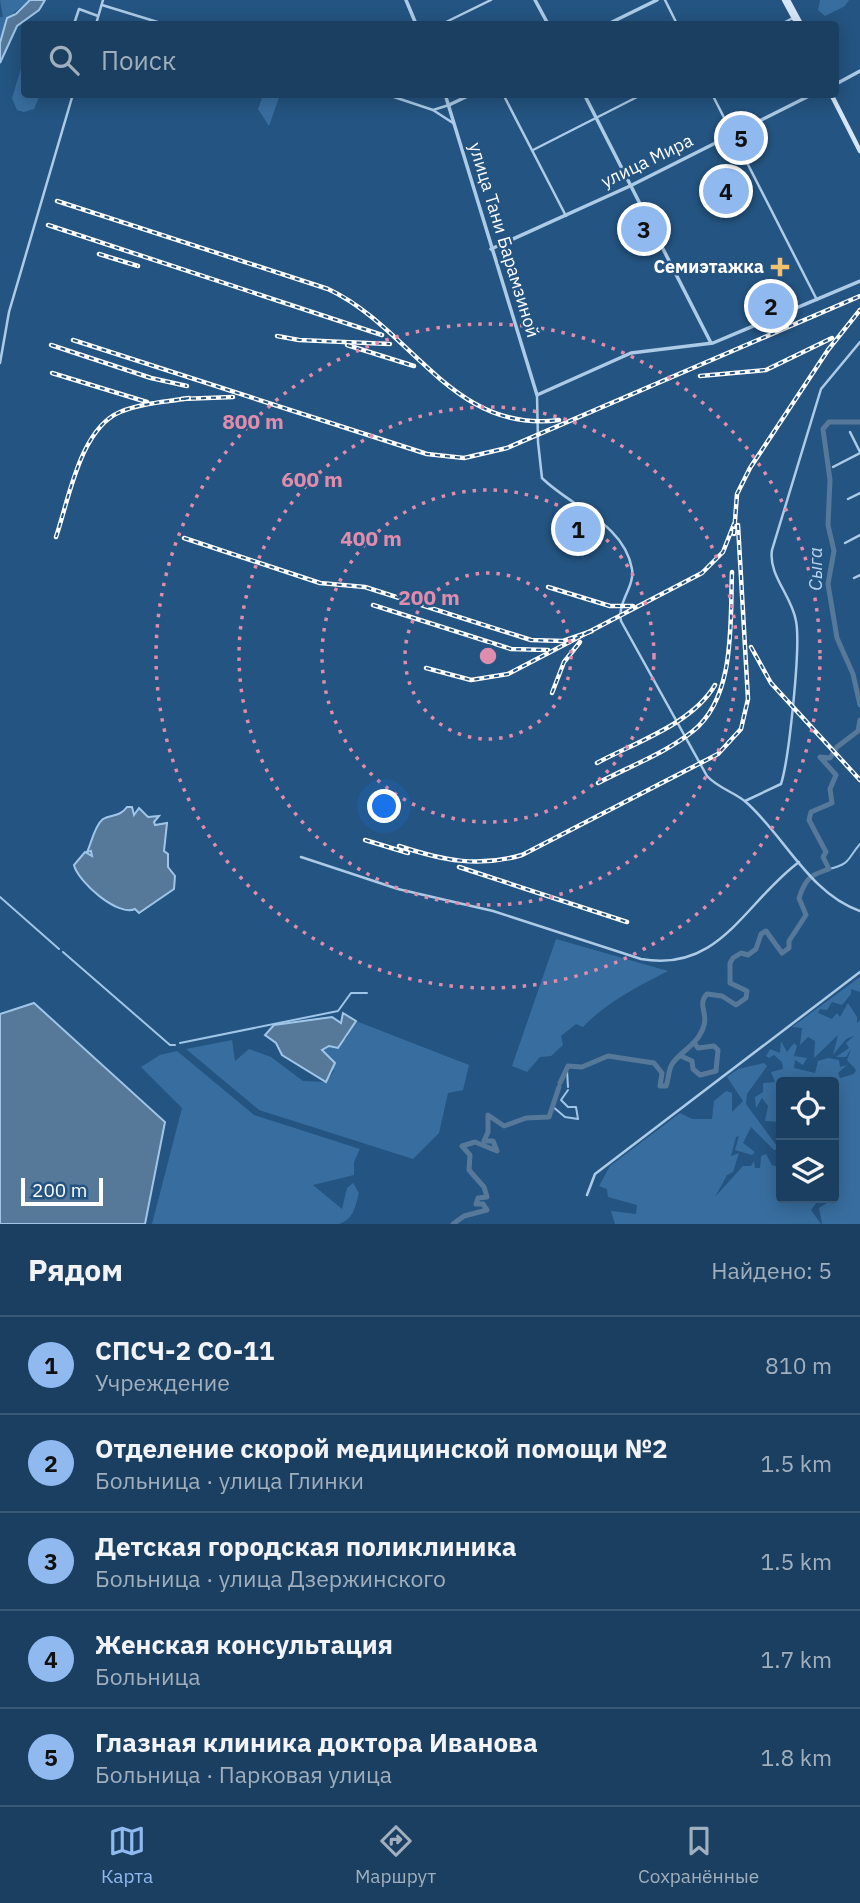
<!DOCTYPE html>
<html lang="ru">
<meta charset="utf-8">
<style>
body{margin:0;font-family:"IBM Plex Sans",sans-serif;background:#244667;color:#f1f3f6}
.controls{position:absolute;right:21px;bottom:21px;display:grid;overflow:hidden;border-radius:7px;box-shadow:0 4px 18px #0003}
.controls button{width:63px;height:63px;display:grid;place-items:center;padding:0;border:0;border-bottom:2px solid #395876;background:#1b3f61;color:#f1f3f6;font:35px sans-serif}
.scale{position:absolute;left:21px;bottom:18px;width:82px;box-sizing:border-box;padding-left:7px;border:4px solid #fff;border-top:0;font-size:19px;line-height:24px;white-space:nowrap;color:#fff;-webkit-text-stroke:5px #245481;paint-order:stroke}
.you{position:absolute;left:385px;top:807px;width:24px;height:24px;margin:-18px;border:5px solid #fff;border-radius:50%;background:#1a73e8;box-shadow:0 0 0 10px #1a73e833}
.badge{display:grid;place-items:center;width:46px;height:46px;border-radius:50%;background:#90b9f0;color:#111;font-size:23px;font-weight:700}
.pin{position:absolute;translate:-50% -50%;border:4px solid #fff;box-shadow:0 2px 7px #0006}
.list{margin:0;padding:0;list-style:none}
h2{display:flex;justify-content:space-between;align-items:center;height:91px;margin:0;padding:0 28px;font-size:30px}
h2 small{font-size:23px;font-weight:400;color:#a0afbd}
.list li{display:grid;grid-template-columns:46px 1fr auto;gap:21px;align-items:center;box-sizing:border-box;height:98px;padding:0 28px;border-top:2px solid #395876}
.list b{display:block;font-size:26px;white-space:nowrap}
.list p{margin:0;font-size:23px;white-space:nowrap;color:#a0afbd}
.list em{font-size:23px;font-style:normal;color:#a0afbd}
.icon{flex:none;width:38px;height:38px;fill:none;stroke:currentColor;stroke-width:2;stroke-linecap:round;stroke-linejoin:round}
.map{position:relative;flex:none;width:860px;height:1224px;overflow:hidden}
.search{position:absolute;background:#1b3f61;box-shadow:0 4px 18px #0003;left:21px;right:21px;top:21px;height:77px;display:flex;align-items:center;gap:18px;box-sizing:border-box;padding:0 24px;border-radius:7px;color:#a0afbd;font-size:26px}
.sheet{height:581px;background:#1b3f61}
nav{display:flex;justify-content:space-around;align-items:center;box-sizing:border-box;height:98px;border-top:2px solid #395876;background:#1b3f61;font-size:19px;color:#a0afbd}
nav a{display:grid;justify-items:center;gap:4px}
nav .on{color:#90b9f0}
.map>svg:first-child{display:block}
.green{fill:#386e9f}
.water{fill:#567899;stroke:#9fc6e8;stroke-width:2}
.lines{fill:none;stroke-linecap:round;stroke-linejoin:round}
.stream{stroke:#9fc6e8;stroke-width:2}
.river{stroke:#567899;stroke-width:5}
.minor{stroke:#abcbe7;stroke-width:2.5}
.tertiary{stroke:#abcbe7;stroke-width:3.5}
.secondary{stroke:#d5e6f6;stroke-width:4.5}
.rail-casing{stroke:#fff;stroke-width:4.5}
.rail{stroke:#245481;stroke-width:2;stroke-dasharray:5;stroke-linecap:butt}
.ring{fill:none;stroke:#e08cad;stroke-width:3.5;stroke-dasharray:3.5 7}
.poi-dot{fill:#f1c26f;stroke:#245481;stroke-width:2.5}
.labels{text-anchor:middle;stroke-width:5;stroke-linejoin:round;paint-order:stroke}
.street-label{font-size:18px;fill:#fff;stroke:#245481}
.poi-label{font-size:18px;font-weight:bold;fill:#fff;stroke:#245481;text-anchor:end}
.water-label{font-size:19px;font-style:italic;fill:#b6d4ef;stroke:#245481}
.centre{fill:#e08cad;stroke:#245481;stroke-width:3.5}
.ring-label{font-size:21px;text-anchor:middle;font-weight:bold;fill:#e08cad;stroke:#245481;stroke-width:5;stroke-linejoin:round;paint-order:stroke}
</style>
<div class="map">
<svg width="860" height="1224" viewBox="0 0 860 1224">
<rect width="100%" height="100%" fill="#245481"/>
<!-- green -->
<g class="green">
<path d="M0,0H30L7,18L0,43V17H3Z"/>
<path d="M820,0H849L845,6L825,16L818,10Z"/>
<path d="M24,59V94L40,95L34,109L24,112L17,110L12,98Z"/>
<path d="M263,95H280L269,126L258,109Z"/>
<path d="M556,939L668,971C637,987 607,1002 583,1027L576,1024L561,1036L563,1045L551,1056L540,1057L527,1072L512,1066Z"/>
<path d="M860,977V992L851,989V994L842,1005L832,1002L827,1010L820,1009L818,1013L832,1019L837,1013L840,1017L848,1003L857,1017V1023L860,1020V1224H822L819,1208L827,1203L824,1198H834V1082H781V1122L765,1121L768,1106L762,1098L756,1108L755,1097L763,1092V1083L775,1082L771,1072L783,1069L782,1062L774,1055L769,1058L766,1056L770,1049L780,1053L781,1041L787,1052L794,1043L797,1046L794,1056L807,1058L803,1065L795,1060L794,1068L815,1073L818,1061L828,1058L839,1060L840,1067L847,1065L838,1073L840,1078L854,1074L856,1070L847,1060L851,1049L846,1057H836L849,1048L846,1043L854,1036L846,1039L833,1055L838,1035L814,1058L815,1041L808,1037L800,1045L802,1028L792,1027Z"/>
<path d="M356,1021L469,1065L463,1090L448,1093L439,1133L413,1159L259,1110L186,1049L232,1040L235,1061L249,1049L271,1057L303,1081L326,1082L334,1071L321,1050L346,1039Z"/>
<path d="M177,1051L254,1115L360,1149L354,1162V1175L313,1185L342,1209L347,1188L353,1183L359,1193C355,1207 354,1219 339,1224H152L182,1108L141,1067L160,1055Z"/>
<path d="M764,1063L767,1066L747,1094L746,1104L779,1149L774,1150L751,1127L743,1143L755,1152L752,1155L735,1150L739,1136L736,1137L731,1156L739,1153L733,1172L727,1175L715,1197L743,1166H751L754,1161L755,1168H760L761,1156L766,1154L772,1165L781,1168V1198H814L817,1202L811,1210L821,1224H615L611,1211L636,1214L637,1205L608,1197L607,1189L599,1186L610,1166L680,1113L692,1119H712L714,1101L726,1091L732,1093V1112L743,1101L727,1077L738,1069Z"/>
</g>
<!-- water -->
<g class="water">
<path d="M30,0H45L39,10L17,26L0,63V43L7,18L16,14Z"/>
<path d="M127,807H132L134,815L139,808L148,817L159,816L154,822L155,825L167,823L164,851L168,854V867L175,876L174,889L139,913L135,909C118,917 78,882 74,865L85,852L92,856L91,851L87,852C91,845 94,826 103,819C112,814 120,817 127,807Z"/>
<path d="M34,1003L165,1122L145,1224H0V1014Z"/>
<path d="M343,1013L356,1021L338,1048L329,1046L322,1050L335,1063L326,1082L282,1055L276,1043L265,1035L274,1025L332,1017L341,1023Z"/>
</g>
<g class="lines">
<!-- stream -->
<g class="stream">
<path d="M829,869C851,864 847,859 860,844"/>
<path d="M0,897L59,949"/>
<path d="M63,952L170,1045H175"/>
<path d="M180,1043L338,1011L351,993H367"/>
<path d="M567,1070L568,1087"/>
<path d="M552,1106L565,1117L578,1119L576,1107H568L561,1100L568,1090"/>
</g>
<!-- river -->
<g class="river">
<path d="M860,422H829L823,429L830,480L828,525L834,551L828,584L837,638L853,674L860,705"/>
<path d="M681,1056L692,1061L693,1069L700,1075L716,1071L718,1050L714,1046L698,1048L695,1044"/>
<path d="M560,1083L568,1066L582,1067L608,1056L654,1063L662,1073L660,1086H666C669,1079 668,1071 672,1064C682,1050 699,1044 704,1025C708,1014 697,1004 707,994L722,996L736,1005L746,998L747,991L730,983V963L733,958L741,953L748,955L756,949L761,934L766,931L782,953L789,948V941L806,915L799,898C806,877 811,875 829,869L823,857L826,852L809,820L811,812L832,803L830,789L836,775L820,757L830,758L837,747L858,731L860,720"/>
<path d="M453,1224L464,1216L487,1210L483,1204H476L478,1198L487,1197L484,1187L469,1170L470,1155L462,1146L475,1142L497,1151L493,1141H484L488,1132V1115L504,1126L526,1118L549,1117L559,1087"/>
</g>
<!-- minor -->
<g class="minor">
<path d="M665,0L677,24"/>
<path d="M102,5L164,24"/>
<path d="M74,24L79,9L98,16"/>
<path d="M96,24L103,0"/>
<path d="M442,24L491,0"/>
<path d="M781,24L793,18"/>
<path d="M385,94L433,110L449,105"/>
<path d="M503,94L566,216"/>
<path d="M712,94L817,300"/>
<path d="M433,110L453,123"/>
<path d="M533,150L643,94"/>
<path d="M0,363L9,312L73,94"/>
<path d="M537,395L538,442L542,478C571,507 624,523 632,569C635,587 617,602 621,621L707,776C719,789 735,792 747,803C785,837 810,894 860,911"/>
<path d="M850,432L860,452"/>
<path d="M833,467L860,453"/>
<path d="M848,499L860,493"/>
<path d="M845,543L860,535"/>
<path d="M854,578L860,575"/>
<path d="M745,801L781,784C789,759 801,646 796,621C792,596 768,575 772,550L821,389L860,342"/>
<path d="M301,857L398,889L493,911L641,959C720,973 744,903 799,862"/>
<path d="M587,1195L595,1174L860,972"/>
</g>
<!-- tertiary -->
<g class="tertiary">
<path d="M406,0L416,24"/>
<path d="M535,0L548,24"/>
<path d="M608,24L657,0"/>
<path d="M836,84L860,71"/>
<path d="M445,94L537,395L631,353L713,343L860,281"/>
<path d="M584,94L711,343"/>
<path d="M449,105L472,94"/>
<path d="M491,249L630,186L813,94"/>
</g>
<!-- secondary -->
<g class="secondary">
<path d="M784,0L797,24"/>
<path d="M788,0L801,24"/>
<path d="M831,94L860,151"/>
</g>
<!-- rail casing -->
<g class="rail-casing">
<g id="rail">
<path d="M57,201L328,289C412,328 452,434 559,420"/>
<path d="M48,225L382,335"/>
<path d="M99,254L138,266"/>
<path d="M277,336L299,340L390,344"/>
<path d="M73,340L427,454L464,458L507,448L860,296"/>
<path d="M51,345L151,378L187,386"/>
<path d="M347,345L414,366"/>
<path d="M52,373L147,402"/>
<path d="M700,376L766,370L832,338"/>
<path d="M181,399L233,397"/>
<path d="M734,534L737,494L750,468L828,350L860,310"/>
<path d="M56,537C69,499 80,429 120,412C141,403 167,402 189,398"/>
<path d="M184,538L320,583L365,587L531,640L563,641L592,631"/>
<path d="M548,587L610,606H633"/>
<path d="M373,605L511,649L548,650"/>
<path d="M751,647L771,683L860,780"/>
<path d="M426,668L471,680L508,674L702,573L723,552L734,524"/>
<path d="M552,693L564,662L580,642"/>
<path d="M597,763C636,742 692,724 715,685"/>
<path d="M598,783C628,767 666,753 693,731C736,697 730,621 732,572"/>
<path d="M365,840L408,853"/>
<path d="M399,846C442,860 477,868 522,855L718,754L741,729L748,699L738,525"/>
<path d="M459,867L627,922"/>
</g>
</g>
<!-- rail -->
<use href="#rail" class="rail"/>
</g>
<!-- distance rings -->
<g class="ring">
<circle cx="488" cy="656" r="83"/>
<circle cx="488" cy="656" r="166"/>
<circle cx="488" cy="656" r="249"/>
<circle cx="488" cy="656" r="332"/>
</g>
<!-- markers -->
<path class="poi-dot" d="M776.5 256.5h7v7h7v7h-7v7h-7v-7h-7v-7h7z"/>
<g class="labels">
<!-- street labels -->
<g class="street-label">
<text transform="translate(647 161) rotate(-26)" y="6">улица Мира</text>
<text transform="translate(504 240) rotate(73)" y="6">улица Тани Барамзиной</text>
</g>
<!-- poi labels -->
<g class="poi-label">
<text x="764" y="273">Семиэтажка</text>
</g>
<!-- water labels -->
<g class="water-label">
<text transform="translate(815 569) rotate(-90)" y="7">Сыга</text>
</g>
</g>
<circle cx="488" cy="656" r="10" class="centre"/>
<g class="ring-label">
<text x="253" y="429">800 m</text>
<text x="312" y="487">600 m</text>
<text x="371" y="546">400 m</text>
<text x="429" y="605">200 m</text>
</g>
</svg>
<div class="controls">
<button><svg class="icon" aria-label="locate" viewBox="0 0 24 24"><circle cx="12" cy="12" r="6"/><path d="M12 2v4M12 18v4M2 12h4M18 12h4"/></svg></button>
<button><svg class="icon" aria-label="layers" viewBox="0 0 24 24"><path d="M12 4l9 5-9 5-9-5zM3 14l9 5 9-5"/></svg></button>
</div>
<div class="scale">200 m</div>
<div class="you"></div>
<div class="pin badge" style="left:578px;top:529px">1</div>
<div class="pin badge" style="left:771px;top:306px">2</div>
<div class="pin badge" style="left:644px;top:229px">3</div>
<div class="pin badge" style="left:726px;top:191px">4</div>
<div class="pin badge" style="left:741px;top:138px">5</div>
<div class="search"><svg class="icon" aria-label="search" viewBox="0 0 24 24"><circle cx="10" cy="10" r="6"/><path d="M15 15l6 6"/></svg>Поиск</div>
</div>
<section class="sheet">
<h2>Рядом<small>Найдено: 5</small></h2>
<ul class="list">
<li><span class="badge">1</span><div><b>СПСЧ-2 СО-11</b><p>Учреждение</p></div><em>810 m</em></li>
<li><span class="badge">2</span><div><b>Отделение скорой медицинской помощи №2</b><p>Больница · улица Глинки</p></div><em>1.5 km</em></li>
<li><span class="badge">3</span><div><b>Детская городская поликлиника</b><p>Больница · улица Дзержинского</p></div><em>1.5 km</em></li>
<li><span class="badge">4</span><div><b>Женская консультация</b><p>Больница</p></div><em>1.7 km</em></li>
<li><span class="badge">5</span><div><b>Глазная клиника доктора Иванова</b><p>Больница · Парковая улица</p></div><em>1.8 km</em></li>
</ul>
</section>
<nav>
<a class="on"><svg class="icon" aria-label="map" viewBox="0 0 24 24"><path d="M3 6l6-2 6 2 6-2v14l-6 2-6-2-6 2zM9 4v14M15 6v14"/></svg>Карта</a>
<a><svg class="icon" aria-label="directions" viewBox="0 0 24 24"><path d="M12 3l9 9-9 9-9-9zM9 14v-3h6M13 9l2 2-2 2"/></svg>Маршрут</a>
<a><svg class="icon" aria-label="saved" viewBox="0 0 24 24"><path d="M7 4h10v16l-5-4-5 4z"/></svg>Сохранённые</a>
</nav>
